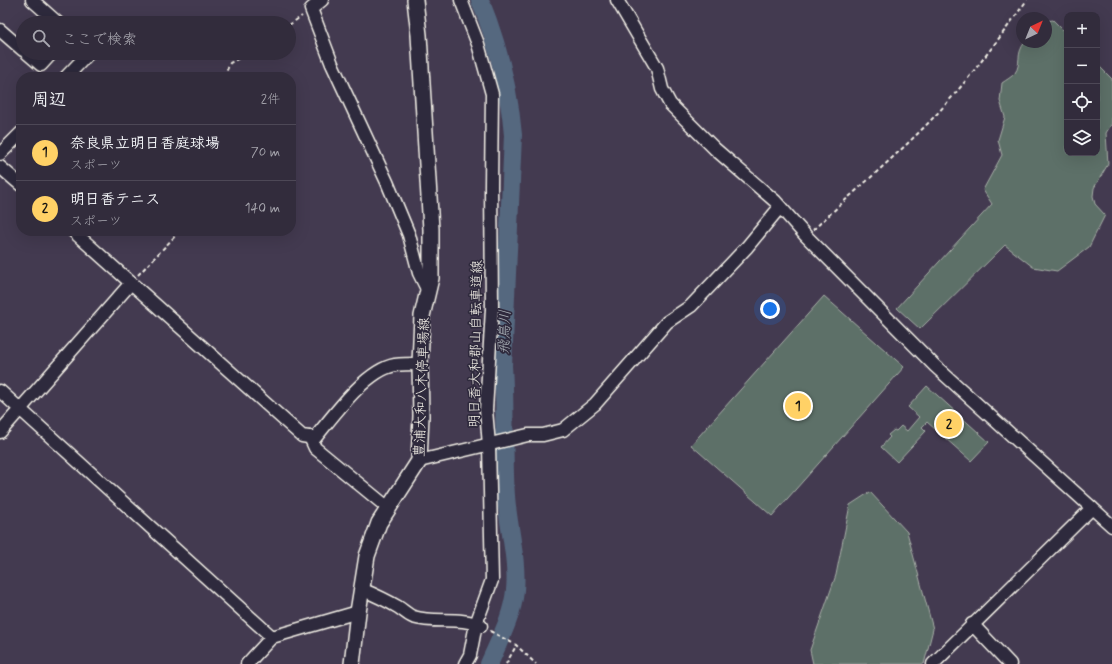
<!DOCTYPE html>
<html lang="ja">
<meta charset="utf-8">
<style>
body{margin:0;font-family:Mynerve,"Klee One",sans-serif;background:#3d3847;color:#f1f3f6}
.controls{position:absolute;right:12px;top:12px;display:grid;overflow:hidden;border-radius:8px;box-shadow:0 4px 16px #0002}
.controls button{width:36px;height:36px;display:grid;place-items:center;padding:0;border:0;border-bottom:1px solid #4d4856;background:#322c3c;color:#f1f3f6;font:20px sans-serif}
.compass{position:absolute;left:1016px;top:12px;width:36px;height:36px;border-radius:50%;background:#322c3c;box-shadow:0 4px 16px #0002;rotate:43deg}
.you{position:absolute;left:770px;top:309px;width:14px;height:14px;margin:-10px;border:3px solid #fff;border-radius:50%;background:#1a73e8;box-shadow:0 0 0 6px #1a73e833}
.badge{display:grid;place-items:center;width:26px;height:26px;border-radius:50%;background:#ffd166;color:#111;font-size:13px;font-weight:700}
.pin{position:absolute;translate:-50% -50%;border:2px solid #fff;box-shadow:0 1px 4px #0006}
.list{margin:0;padding:0;list-style:none}
h2{display:flex;justify-content:space-between;align-items:center;height:52px;margin:0;padding:0 16px;font-size:17px}
h2 small{font-size:13px;font-weight:400;color:#a8a7af}
.list li{display:grid;grid-template-columns:26px 1fr auto;gap:12px;align-items:center;box-sizing:border-box;height:56px;padding:0 16px;border-top:1px solid #4d4856}
.list b{display:block;font-size:15px;white-space:nowrap}
.list p{margin:0;font-size:13px;white-space:nowrap;color:#a8a7af}
.list em{font-size:13px;font-style:normal;color:#a8a7af}
.icon{flex:none;width:22px;height:22px;fill:none;stroke:currentColor;stroke-width:2;stroke-linecap:round;stroke-linejoin:round}
.map{position:relative;flex:none;width:1112px;height:664px;overflow:hidden}
.search{position:absolute;background:#322c3c;box-shadow:0 4px 16px #0002;left:16px;top:16px;width:280px;height:44px;display:flex;align-items:center;gap:10px;box-sizing:border-box;padding:0 14px;border-radius:22px;color:#a8a7af;font-size:15px}
.panel{position:absolute;background:#322c3c;box-shadow:0 4px 16px #0002;left:16px;top:72px;width:280px;height:164px;border-radius:16px}
.map>svg:first-child{display:block}
.green{fill:#5d6f67;stroke:#a8b0a8}
.lines{fill:none;stroke-linecap:round;stroke-linejoin:round}
.river{stroke:#54677f;stroke-width:18}
.minor-casing{stroke:#f4f1e8;stroke-width:15}
.major-casing{stroke:#f4f1e8;stroke-width:18}
.path{stroke:#f4f1e8;stroke-width:2;stroke-dasharray:4 3;stroke-linecap:butt}
.minor{stroke:#2f2a3d;stroke-width:12}
.major{stroke:#2f2a3d;stroke-width:15}
.labels{text-anchor:middle;stroke-width:3.5;stroke-linejoin:round;paint-order:stroke}
.street-label{font-size:14px;fill:#f4f1e8;stroke:#2f2a3d}
.water-label{font-size:15px;font-style:italic;fill:#acb3b9;stroke:#2f2a3d}
</style>
<div class="map">
<svg width="1112" height="664" viewBox="0 0 1112 664">
<rect width="100%" height="100%" fill="#433a50"/>
<filter id="ink" filterUnits="userSpaceOnUse"><feTurbulence type="fractalNoise" baseFrequency=".025" numOctaves="2"/><feDisplacementMap in="SourceGraphic" scale="8" xChannelSelector="R" yChannelSelector="G"/><feConvolveMatrix kernelMatrix="1 2 1 2 8 2 1 2 1" color-interpolation-filters="sRGB"/></filter>
<g filter="url(#ink)">
<!-- green -->
<g class="green">
<path d="M1053,20L1067,34V153H1097V64L1112,79V123L1106,133L1108,164L1094,188L1093,196L1095,204L1105,215L1089,247L1057,271L1033,267L1005,245L920,329L897,308L992,204L983,190L1002,155L998,140L1005,117L1000,101L1002,83C1006,80 1012,77 1015,73C1022,63 1015,55 1025,42H1046V21Z"/>
<path d="M824,296L904,367L772,516L691,445Z"/>
<path d="M927,386L989,442L971,461L927,422L922,427L926,431L897,462L881,447L890,437L888,435L894,430L896,431L901,426L907,431L919,417L908,407Z"/>
<path d="M870,492L907,532L933,629L924,664H813L810,650L836,575L850,505Z"/>
</g>
<g class="lines">
<!-- river -->
<path class="river" d="M480,0C498,44 509,88 513,135L503,366C506,409 503,453 506,496C508,526 518,560 515,590C513,615 499,641 489,664"/>
<!-- minor casing -->
<g class="minor-casing">
<g id="minor">
<path d="M32,0L58,23"/>
<path d="M322,0L311,9L332,64L387,182L409,235L419,273L428,291"/>
<path d="M461,0L478,44L492,94L491,186L492,309L486,410L489,445L492,580L476,624L470,655L465,664"/>
<path d="M617,0L657,68L662,89L670,104L715,149L775,201L806,236L935,366L1112,526"/>
<path d="M0,30L23,50"/>
<path d="M27,53L41,65L52,53"/>
<path d="M66,77L89,53"/>
<path d="M0,154L21,133"/>
<path d="M0,167L21,185"/>
<path d="M73,231L302,436L315,438C333,416 366,370 395,365C403,364 411,364 420,364"/>
<path d="M0,391L272,637"/>
<path d="M0,432L131,283"/>
<path d="M310,437L315,448L387,507"/>
<path d="M419,461L528,435H543L563,430L595,404L667,322L691,306L747,247L780,207"/>
<path d="M361,589C373,594 386,600 398,607C403,610 408,615 413,617C435,624 460,616 481,626"/>
<path d="M972,624L1010,664"/>
<path d="M247,664L272,637L358,612"/>
<path d="M933,664L1092,508"/>
</g>
</g>
<!-- major casing -->
<g class="major-casing">
<path id="major" d="M352,664L358,612L367,556L379,523L419,461L421,416L420,364L422,316L431,278V229L419,35L415,0"/>
</g>
<!-- path -->
<g class="path">
<path d="M289,25L302,16"/>
<path d="M224,77L230,63L249,53"/>
<path d="M813,230C853,192 896,157 934,117C968,81 998,40 1027,0"/>
<path d="M138,275L180,231"/>
<path d="M490,631L516,645L536,664"/>
<path d="M506,664L516,646"/>
</g>
<!-- minor -->
<use href="#minor" class="minor"/>
<!-- major -->
<use href="#major" class="major"/>
</g>
</g>
<g class="labels">
<!-- street labels -->
<g class="street-label">
<text transform="translate(475 344) rotate(-89)" y="5">明日香大和郡山自転車道線</text>
<text transform="translate(421 387) rotate(-88)" y="5">豊浦大和八木停車場線</text>
</g>
<!-- water labels -->
<g class="water-label">
<text transform="translate(504 332) rotate(-88)" y="5">飛鳥川</text>
</g>
</g>
</svg>
<div class="controls">
<button>+</button>
<button>−</button>
<button><svg class="icon" aria-label="locate" viewBox="0 0 24 24"><circle cx="12" cy="12" r="6"/><path d="M12 2v4M12 18v4M2 12h4M18 12h4"/></svg></button>
<button><svg class="icon" aria-label="layers" viewBox="0 0 24 24"><path d="M12 4l9 5-9 5-9-5zM3 14l9 5 9-5"/></svg></button>
</div>
<svg class="compass" viewBox="-18 -18 36 36"><path d="M0-13l5 13h-10z" fill="#e53935"/><path d="M0 13l5-13h-10z" fill="#a8a7af"/></svg>
<div class="you"></div>
<div class="pin badge" style="left:798px;top:406px">1</div>
<div class="pin badge" style="left:949px;top:424px">2</div>
<div class="search"><svg class="icon" aria-label="search" viewBox="0 0 24 24"><circle cx="10" cy="10" r="6"/><path d="M15 15l6 6"/></svg>ここで検索</div>
<section class="panel">
<h2>周辺<small>2件</small></h2>
<ul class="list">
<li><span class="badge">1</span><div><b>奈良県立明日香庭球場</b><p>スポーツ</p></div><em>70 m</em></li>
<li><span class="badge">2</span><div><b>明日香テニス</b><p>スポーツ</p></div><em>140 m</em></li>
</ul>
</section>
</div>
